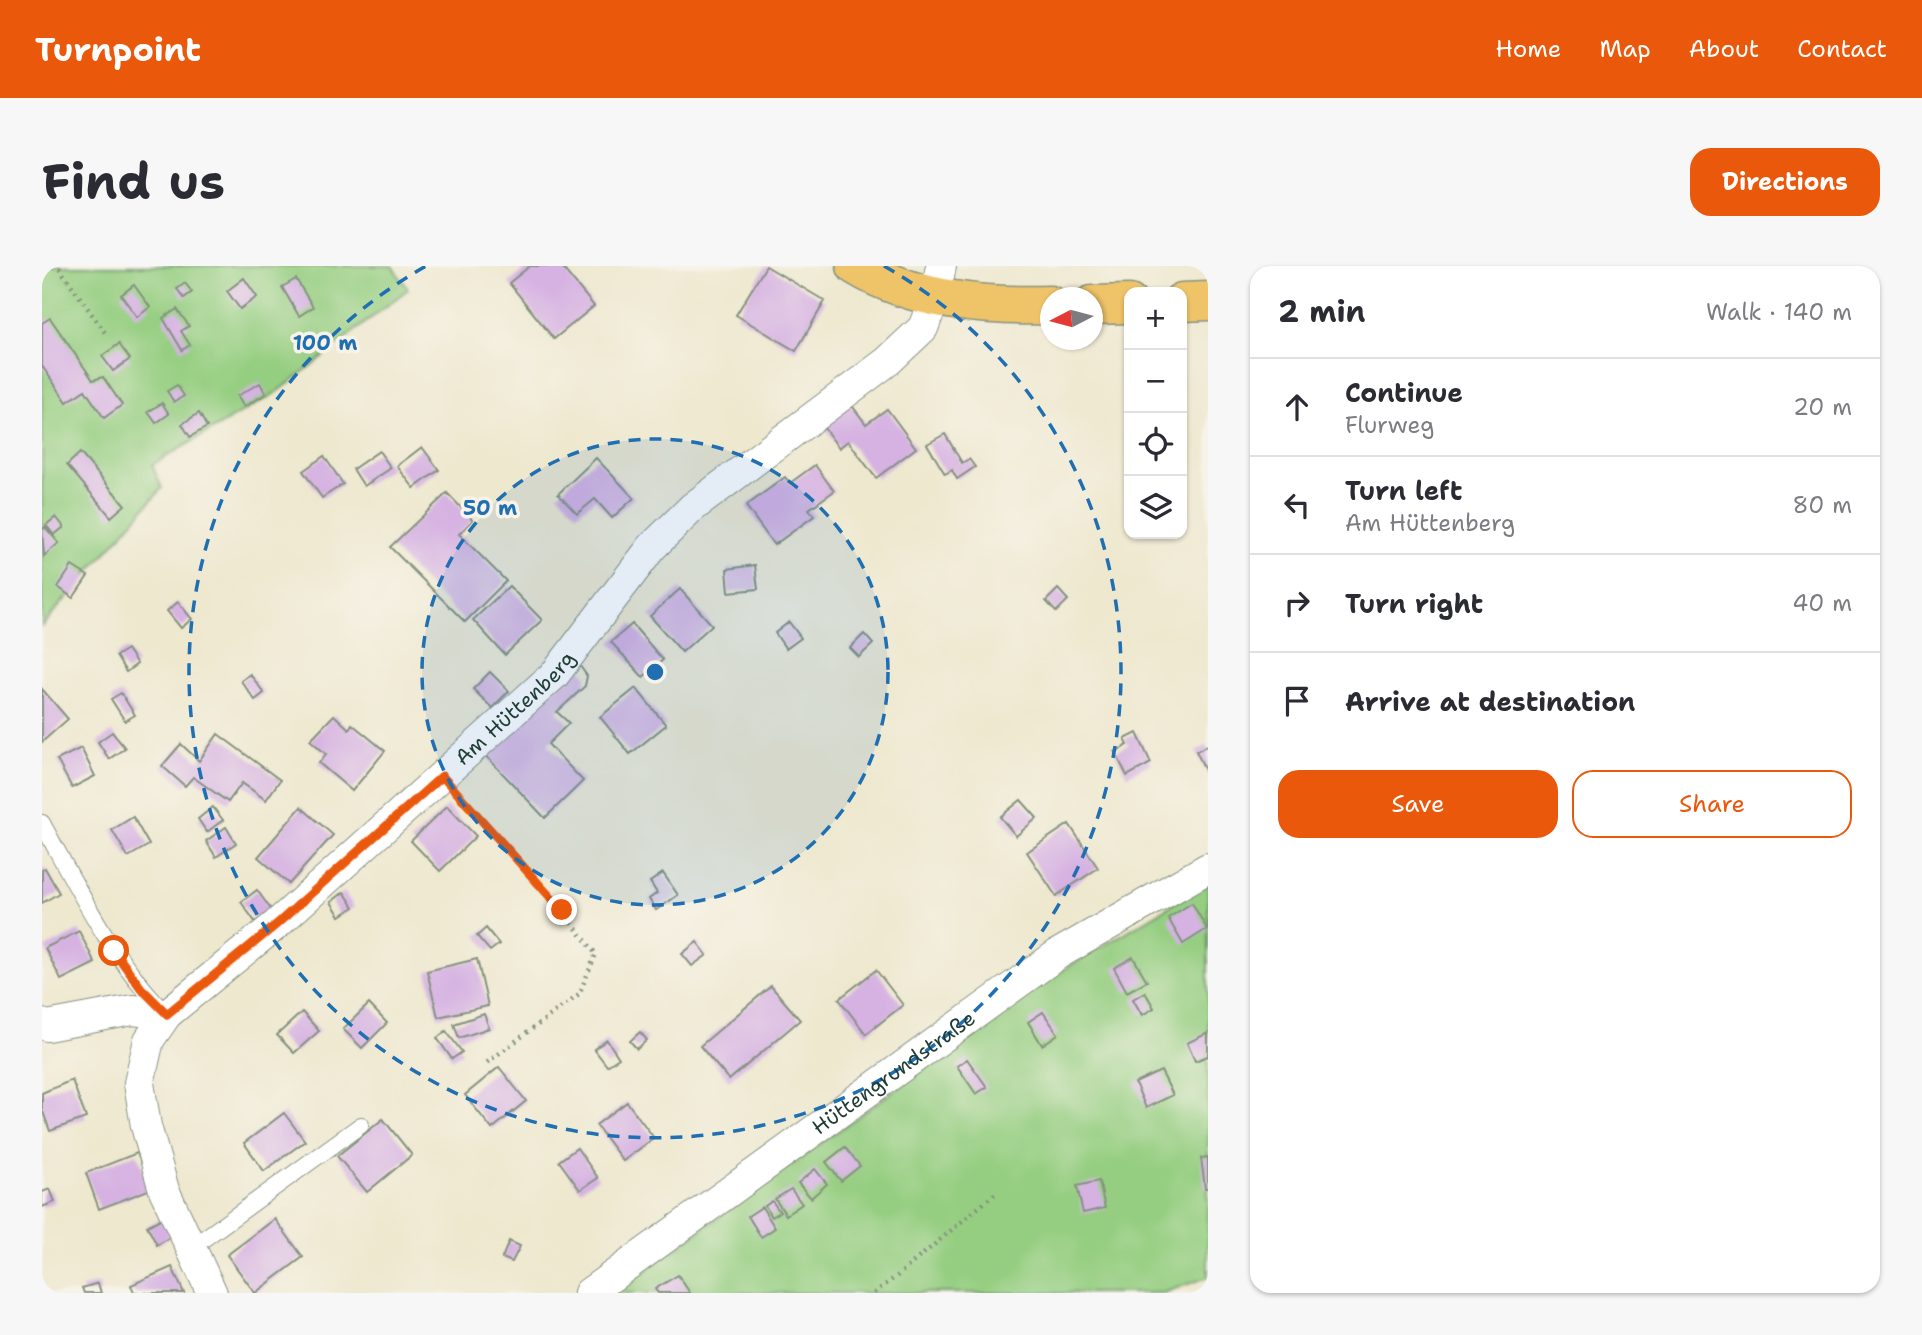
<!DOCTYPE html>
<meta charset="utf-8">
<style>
body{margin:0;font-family:"Shantell Sans",sans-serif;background:#f7f7f7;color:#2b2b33}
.controls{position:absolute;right:21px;top:21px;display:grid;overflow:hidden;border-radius:14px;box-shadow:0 2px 5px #0004}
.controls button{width:63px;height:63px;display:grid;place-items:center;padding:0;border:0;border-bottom:2px solid #e1e1e2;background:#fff;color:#2b2b33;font:35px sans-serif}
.compass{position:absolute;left:998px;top:21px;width:63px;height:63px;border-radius:50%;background:#fff;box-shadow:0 2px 5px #0004;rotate:264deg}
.stop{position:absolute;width:21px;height:21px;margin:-16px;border:5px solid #ea580c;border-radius:50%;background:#fff}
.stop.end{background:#ea580c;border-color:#fff;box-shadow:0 2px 7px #0008}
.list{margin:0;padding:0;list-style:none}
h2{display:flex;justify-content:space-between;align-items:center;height:91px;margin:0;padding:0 28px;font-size:30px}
h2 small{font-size:23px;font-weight:400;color:#7c7c81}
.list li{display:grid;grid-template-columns:46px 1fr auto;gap:21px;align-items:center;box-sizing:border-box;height:98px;padding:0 28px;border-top:2px solid #e1e1e2}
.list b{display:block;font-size:26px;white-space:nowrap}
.list p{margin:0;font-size:23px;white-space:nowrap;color:#7c7c81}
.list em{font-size:23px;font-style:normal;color:#7c7c81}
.actions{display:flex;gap:14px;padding:21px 28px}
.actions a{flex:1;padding:16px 0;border:2px solid #ea580c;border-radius:21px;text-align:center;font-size:24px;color:#ea580c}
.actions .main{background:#ea580c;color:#fff}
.icon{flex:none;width:38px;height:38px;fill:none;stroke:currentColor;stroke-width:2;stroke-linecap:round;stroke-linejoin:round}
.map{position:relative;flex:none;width:1166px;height:1027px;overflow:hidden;border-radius:21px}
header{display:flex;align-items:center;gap:42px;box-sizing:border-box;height:98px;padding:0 35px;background:#ea580c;color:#fff}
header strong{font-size:33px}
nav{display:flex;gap:38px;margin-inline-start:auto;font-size:24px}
.intro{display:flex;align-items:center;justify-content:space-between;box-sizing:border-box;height:168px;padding:0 42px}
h1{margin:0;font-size:49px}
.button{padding:18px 32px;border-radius:21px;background:#ea580c;color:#fff;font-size:24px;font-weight:700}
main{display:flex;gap:42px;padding:0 42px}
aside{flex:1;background:#fff;border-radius:21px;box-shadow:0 2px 5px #0004}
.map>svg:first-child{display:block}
.green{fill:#95ce81;stroke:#5a865a;stroke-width:2}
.building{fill:#d6b2e2}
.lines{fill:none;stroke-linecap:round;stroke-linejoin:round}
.lane-casing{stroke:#869282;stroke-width:18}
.street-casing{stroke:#869282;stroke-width:32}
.primary-casing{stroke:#869282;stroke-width:41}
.path{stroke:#869282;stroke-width:4.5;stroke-dasharray:2 5;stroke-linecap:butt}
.lane{stroke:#fff;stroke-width:16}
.street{stroke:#fff;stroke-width:30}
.primary{stroke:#efc469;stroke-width:38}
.route{stroke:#ea580c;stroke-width:9}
.ring{fill:none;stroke:#1f6fb2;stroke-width:3.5;stroke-dasharray:12 9}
.labels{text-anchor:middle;stroke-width:7;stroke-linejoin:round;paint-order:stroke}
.street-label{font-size:21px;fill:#1f3d34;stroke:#f7f3e8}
.centre{fill:#1f6fb2;stroke:#f7f3e8;stroke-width:3.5}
.ring-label{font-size:21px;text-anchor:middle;font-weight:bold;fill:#1f6fb2;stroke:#f7f3e8;stroke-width:7;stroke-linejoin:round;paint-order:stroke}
</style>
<header>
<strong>Turnpoint</strong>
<nav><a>Home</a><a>Map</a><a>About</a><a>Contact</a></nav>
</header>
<div class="intro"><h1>Find us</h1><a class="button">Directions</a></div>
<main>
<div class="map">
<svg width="1166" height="1027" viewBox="0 0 1166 1027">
<rect width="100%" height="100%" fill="#f7f3e8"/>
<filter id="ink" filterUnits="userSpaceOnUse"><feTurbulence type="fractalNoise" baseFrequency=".0143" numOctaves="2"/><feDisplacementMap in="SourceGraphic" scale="14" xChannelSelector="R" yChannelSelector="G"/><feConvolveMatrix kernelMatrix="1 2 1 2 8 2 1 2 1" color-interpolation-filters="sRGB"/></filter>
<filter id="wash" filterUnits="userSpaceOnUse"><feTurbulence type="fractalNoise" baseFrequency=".00686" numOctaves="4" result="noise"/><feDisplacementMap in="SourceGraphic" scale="28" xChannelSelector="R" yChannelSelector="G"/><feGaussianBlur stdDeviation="1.57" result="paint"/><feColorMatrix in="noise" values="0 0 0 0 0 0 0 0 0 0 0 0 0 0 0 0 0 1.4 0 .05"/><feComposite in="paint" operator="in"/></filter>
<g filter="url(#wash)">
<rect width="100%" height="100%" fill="#eee8cf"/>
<!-- green -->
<g class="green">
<path d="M0,0H350L366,23L237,125L110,199L120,222L0,360Z"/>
<path d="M1166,617V1011L1121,1027H572L1006,713Z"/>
</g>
<g id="blocks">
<!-- building -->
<g class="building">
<path d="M488,0H519L552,40L512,73L467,17Z"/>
<path d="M724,0L783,35L754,85L694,49Z"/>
<path d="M202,12L215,31L198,43L185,25Z"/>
<path d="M254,13L271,41L257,50L240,21Z"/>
<path d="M143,17L150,26L142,32L135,23Z"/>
<path d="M92,19L108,41L95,51L79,29Z"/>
<path d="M135,43L147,60L139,65L148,79L140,84L121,52Z"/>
<path d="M8,52L51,114L61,111L80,139L62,152L43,124L25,136L0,100V57Z"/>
<path d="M77,78L88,93L71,105L60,90Z"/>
<path d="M218,117L224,128L202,141L195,130Z"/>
<path d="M135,119L142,130L132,136L125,125Z"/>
<path d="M120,137L127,148L114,157L106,146Z"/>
<path d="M808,137L824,158L845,143L874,182L834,212L806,175L797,182L779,158Z"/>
<path d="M157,147L165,161L148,171L140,158Z"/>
<path d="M903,168L920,197L927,193L933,201L915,213L910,204L903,208L885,178Z"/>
<path d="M380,181L397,204L372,222L355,200Z"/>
<path d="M337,185L349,202L322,220L311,203Z"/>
<path d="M38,187L83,239L69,251L25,199Z"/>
<path d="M282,190L301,218L280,232L261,205Z"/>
<path d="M554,192L592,232L570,252L553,233L535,248L516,228Z"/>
<path d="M773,199L792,225L767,243L772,250L732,279L704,240L743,211L748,217Z"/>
<path d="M405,227L431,254L417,268L464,315L423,356L348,281Z"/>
<path d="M14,251L22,261L12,269L4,259Z"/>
<path d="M3,261L17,277L2,290L0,264Z"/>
<path d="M713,299L716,323L687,326L685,303Z"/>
<path d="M30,300L46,310L31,332L16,321Z"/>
<path d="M467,320L500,354L463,389L431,354Z"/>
<path d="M638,323L670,359L640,386L608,350Z"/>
<path d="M1016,323L1026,334L1014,346L1004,335Z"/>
<path d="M136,336L150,353L139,362L125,345Z"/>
<path d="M747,356L759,372L744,383L733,367Z"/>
<path d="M590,358L621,394L601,411L569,376Z"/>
<path d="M822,368L831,378L817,391L808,382Z"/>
<path d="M85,383L95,398L84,406L74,390Z"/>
<path d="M538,400L545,410L543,420L515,446L527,457L506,478L541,515L503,552L443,489Z"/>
<path d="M448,406L467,425L450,442L431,423Z"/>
<path d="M208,408L222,427L213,434L199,415Z"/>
<path d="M594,422L624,459L588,488L558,451Z"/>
<path d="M0,423L26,453L0,476Z"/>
<path d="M79,427L93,449L83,455L69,433Z"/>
<path d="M292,449L307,463L310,458L343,485L310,525L277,497L284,488L268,474Z"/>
<path d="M70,466L83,482L67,493L56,476Z"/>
<path d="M1095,467L1109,497L1085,510L1073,486L1086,479L1083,473Z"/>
<path d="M176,468L238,514L224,534L200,517L186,536L151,511L143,520L120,500L139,478L157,495Z"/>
<path d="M1166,479V510L1154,485Z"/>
<path d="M39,482L53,510L30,522L15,494Z"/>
<path d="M979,534L995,552L974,570L958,551Z"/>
<path d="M405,540L434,570L398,605L369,575Z"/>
<path d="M171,541L181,554L165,566L156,553Z"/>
<path d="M259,541L291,569L247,618L216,591Z"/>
<path d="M91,551L107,579L86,591L70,564Z"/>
<path d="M1027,558L1056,602L1014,630L985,586Z"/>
<path d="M184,561L194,577L174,591L164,575Z"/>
<path d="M3,602L17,627L0,637V604Z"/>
<path d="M621,607L636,629L614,644L607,633L615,627L608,616Z"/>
<path d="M215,624L230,645L214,657L199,636Z"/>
<path d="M302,626L312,641L298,650L289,636Z"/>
<path d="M1150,637L1165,663L1141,678L1126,652Z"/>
<path d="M444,662L457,678L448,685L435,670Z"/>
<path d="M37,665L53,697L19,714L3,682Z"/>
<path d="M655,676L665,689L650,700L640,688Z"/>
<path d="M1091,691L1105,715L1085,726L1072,702Z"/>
<path d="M435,693L446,740L396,751L385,705Z"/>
<path d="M834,704L861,739L824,768L797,733Z"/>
<path d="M729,720L758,754L687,814L658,780Z"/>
<path d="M1103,726L1112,742L1100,749L1091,733Z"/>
<path d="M327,738L345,757L320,782L301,763Z"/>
<path d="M260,746L277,765L252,787L235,769Z"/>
<path d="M1001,746L1016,768L1000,779L986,756Z"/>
<path d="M442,748L447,762L417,772L412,758Z"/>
<path d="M404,765L420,786L410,793L395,772Z"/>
<path d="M598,766L605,774L595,783L588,775Z"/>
<path d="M1166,767V790L1153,795L1145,777Z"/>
<path d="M565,774L577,792L565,800L552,783Z"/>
<path d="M925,793L945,821L934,828L915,800Z"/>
<path d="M457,801L484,835L450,863L423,829Z"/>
<path d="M1119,805L1131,829L1104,842L1093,817Z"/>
<path d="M30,814L44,852L8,865L0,843V827Z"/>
<path d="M585,836L612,872L581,895L554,859Z"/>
<path d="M242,847L263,875L222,905L202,877Z"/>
<path d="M341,853L370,889L325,926L295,890Z"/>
<path d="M803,881L818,900L799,915L784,896Z"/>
<path d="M535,882L556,912L538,924L517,895Z"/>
<path d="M95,887L109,923L57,943L44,907Z"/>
<path d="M1166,891V922H1163L1159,892Z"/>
<path d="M773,903L785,918L769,932L756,917Z"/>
<path d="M1057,915L1063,942L1041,947L1035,920Z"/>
<path d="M8,923L13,936L0,941V926Z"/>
<path d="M749,923L760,938L744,949L733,933Z"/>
<path d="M730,935L738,946L730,951L723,940Z"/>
<path d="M720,941L733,962L719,971L706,950Z"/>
<path d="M120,952L130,970L115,979L105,960Z"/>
<path d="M233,953L261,991L213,1027L185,989Z"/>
<path d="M467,975L478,980L470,996L460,992Z"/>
<path d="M130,1001L142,1027H92L89,1019Z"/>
<path d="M636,1009L648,1027H616L613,1023Z"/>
<path d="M56,1017L59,1027H42L40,1022Z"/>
</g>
</g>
</g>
<g filter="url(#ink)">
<use href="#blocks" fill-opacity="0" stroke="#869282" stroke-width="2"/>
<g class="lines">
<!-- lane casing -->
<g class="lane-casing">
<g id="lane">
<path d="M0,557C36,623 70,693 123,746"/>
<path d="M149,982L319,859"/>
</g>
</g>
<!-- street casing -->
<g class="street-casing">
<g id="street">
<path d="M0,758L5,760L91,744L125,748"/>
<path id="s1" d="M170,1027L122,924L104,860L97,817L107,774L125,748L235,658L513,408L610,281L651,241L846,95L881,62L893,31L899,0"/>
<path id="s2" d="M547,1027L1016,688L1166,602"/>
</g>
</g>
<!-- primary casing -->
<g class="primary-casing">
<g id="primary">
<path d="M814,0C872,35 942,41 1008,39"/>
<path d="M1140,36L1166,35"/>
<path d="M1050,39L1087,38"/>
</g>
</g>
<!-- path -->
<g class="path">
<path d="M10,0L18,3L64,68"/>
<path d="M418,531L520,644L554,688L537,728L443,798"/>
<path d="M832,1027L855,1010L955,926"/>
</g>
<!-- lane -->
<use href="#lane" class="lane"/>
<!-- street -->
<use href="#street" class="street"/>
<!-- primary -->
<use href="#primary" class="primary"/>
</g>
</g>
<g class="lines" filter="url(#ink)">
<!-- route -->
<path class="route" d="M72,685L99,722L125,748L235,658L400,510L520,644"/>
</g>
<!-- distance rings -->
<circle cx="613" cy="406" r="233" fill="#1f6fb2" fill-opacity=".12"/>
<g class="ring">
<circle cx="613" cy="406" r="233"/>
<path d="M842 0A466 466 0 1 1 384 0"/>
</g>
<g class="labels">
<!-- street labels -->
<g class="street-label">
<text dy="7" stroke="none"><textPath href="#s1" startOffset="763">Am Hüttenberg</textPath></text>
<text dy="7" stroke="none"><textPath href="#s2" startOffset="376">Hüttengrundstraße</textPath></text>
</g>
</g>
<circle cx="613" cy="406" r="10" class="centre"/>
<g class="ring-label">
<text x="283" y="84">100 m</text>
<text x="448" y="249">50 m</text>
</g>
</svg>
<div class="controls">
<button>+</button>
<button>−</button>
<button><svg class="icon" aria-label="locate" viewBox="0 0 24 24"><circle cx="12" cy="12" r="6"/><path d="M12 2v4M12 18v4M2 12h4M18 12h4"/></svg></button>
<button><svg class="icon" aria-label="layers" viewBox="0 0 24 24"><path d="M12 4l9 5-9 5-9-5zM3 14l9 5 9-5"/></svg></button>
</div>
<svg class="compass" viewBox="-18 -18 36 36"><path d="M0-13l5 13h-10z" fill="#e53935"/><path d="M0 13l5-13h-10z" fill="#7c7c81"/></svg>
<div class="stop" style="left:72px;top:685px"></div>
<div class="stop end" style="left:520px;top:644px"></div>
</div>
<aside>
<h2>2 min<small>Walk · 140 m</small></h2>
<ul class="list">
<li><svg class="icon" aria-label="ahead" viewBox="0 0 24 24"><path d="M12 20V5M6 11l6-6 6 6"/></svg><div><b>Continue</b><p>Flurweg</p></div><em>20 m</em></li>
<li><svg class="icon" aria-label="left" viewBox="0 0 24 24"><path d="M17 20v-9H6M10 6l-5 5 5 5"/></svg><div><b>Turn left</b><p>Am Hüttenberg</p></div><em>80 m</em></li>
<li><svg class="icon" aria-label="right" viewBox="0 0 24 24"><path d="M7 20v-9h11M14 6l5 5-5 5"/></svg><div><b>Turn right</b></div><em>40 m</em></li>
<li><svg class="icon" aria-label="arrive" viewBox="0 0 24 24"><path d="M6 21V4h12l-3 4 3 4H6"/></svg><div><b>Arrive at destination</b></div></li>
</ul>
<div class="actions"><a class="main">Save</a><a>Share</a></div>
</aside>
</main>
